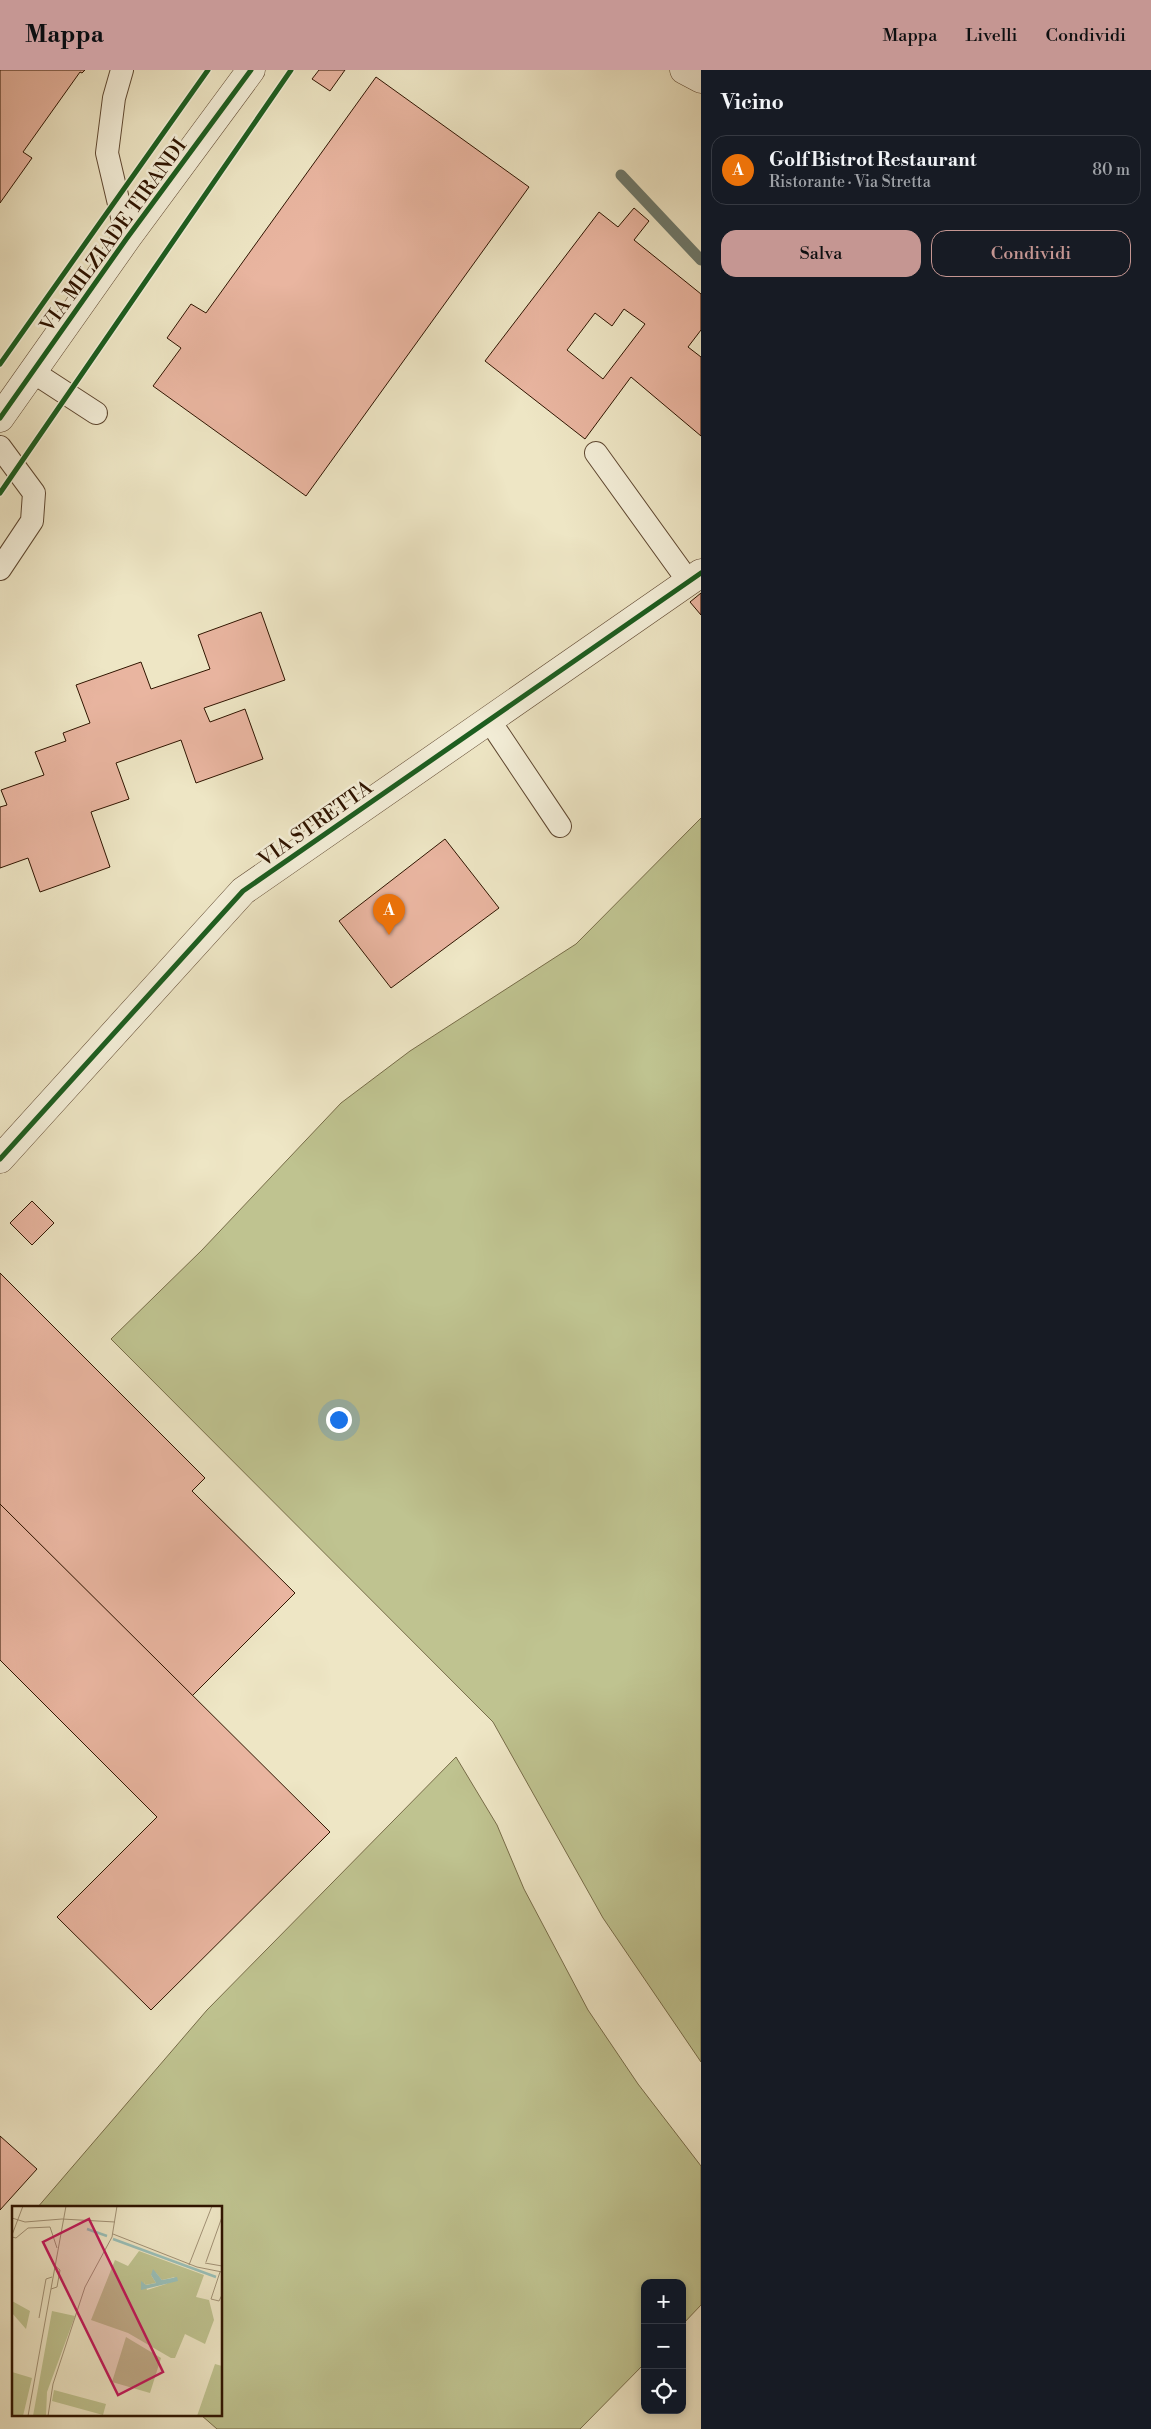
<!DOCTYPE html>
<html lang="it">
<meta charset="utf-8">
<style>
body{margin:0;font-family:"Libre Bodoni",serif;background:#20242c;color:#f1f3f6}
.controls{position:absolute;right:15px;bottom:15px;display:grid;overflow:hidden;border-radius:10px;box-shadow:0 2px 8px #0003}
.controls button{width:45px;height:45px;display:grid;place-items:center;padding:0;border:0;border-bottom:1px solid #363941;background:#171b24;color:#f1f3f6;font:25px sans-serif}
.you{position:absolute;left:338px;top:1349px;width:18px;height:18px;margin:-12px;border:4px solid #fff;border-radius:50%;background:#1a73e8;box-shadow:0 0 0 8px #1a73e833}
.badge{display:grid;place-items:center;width:32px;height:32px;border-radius:50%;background:#c59692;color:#fff;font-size:16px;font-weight:700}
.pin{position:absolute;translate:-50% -41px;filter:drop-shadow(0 1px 2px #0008)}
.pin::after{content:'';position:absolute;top:26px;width:18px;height:15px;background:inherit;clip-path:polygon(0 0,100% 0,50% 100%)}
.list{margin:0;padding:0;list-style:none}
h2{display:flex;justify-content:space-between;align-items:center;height:65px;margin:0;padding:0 20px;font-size:21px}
h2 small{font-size:16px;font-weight:400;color:#9ea1a6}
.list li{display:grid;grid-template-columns:32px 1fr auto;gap:15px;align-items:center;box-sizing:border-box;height:70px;margin:0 10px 10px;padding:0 10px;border:1px solid #363941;border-radius:15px}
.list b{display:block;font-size:19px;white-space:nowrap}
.list p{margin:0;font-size:16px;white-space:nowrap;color:#9ea1a6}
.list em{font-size:16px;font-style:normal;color:#9ea1a6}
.actions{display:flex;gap:10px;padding:15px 20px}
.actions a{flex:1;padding:11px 0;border:1px solid #c59692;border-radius:15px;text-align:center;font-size:18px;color:#c59692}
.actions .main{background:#c59692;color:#111}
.icon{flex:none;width:28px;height:28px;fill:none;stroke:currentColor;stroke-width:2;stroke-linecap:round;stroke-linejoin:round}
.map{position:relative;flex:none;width:701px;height:2359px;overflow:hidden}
header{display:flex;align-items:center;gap:30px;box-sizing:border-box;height:70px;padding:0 25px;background:#c59692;color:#111}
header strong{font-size:24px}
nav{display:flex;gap:28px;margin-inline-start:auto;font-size:18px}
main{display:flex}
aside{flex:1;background:#171b24}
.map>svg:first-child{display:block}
.green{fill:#bfc390;stroke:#776c48}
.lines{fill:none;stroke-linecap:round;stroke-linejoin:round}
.stream{stroke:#6f7b6e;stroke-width:11}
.building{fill:#e9b5a0;stroke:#2f1400;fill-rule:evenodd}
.service-casing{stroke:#5f4831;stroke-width:24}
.minor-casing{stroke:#5f4831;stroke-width:29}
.tertiary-casing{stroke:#5f4831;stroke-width:29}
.service{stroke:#f4efd9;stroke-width:22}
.minor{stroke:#f4efd9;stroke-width:28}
.tertiary{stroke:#f4efd9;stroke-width:28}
.cycleway-casing{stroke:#f4efd9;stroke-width:8}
.cycleway{stroke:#1b5e20;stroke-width:5}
.labels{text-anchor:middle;stroke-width:5;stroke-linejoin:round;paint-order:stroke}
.street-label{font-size:20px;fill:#2f1400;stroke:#f4efd9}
.inset-river{fill:none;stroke:#99bfb8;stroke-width:2.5}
.inset-road{fill:none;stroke:#a29276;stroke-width:1}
.view{fill:#c2185b;fill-opacity:0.15;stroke:#c2185b;stroke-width:2.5}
.inset-edge{fill:none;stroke:#2f1400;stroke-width:2.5}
</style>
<header>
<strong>Mappa</strong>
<nav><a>Mappa</a><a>Livelli</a><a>Condividi</a></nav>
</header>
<main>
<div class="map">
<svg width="701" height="2359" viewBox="0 0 701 2359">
<rect width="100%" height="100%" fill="#eee6c5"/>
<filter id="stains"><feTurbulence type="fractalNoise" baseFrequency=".004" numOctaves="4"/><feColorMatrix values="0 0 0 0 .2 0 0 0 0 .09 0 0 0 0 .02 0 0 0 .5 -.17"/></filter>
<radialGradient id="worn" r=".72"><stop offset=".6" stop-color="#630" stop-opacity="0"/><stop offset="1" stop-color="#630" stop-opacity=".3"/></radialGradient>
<!-- green -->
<g class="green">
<path d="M701,748V1992L603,1848L493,1652L111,1269L202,1180L341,1033L410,981L576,874Z"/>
<path d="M456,1687L497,1755L524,1819L588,1940L638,2014L701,2096V2235L682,2255V2213H645V2293L580,2359H217L201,2345H221V2138H37L207,1940Z"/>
</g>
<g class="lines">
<!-- stream -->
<path class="stream" d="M621,105L701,190"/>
</g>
<!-- building -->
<g class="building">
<path d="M0,0H85L82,3L80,2L23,82L32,88L0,133Z"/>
<path d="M319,0H345L330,21L312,9Z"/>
<path d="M376,7L529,117L306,426L153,316L181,278L167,268L191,234L206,243Z"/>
<path d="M634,138L649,151L634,170L701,224V260L688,277L701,287V366L631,307L585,369L485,291L599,142L618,157ZM624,239L645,254L603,309L567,280L595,243L612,256Z"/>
<path d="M701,523V545L690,532Z"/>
<path d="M261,542L285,610L204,638L210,652L245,639L263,689L196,713L181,670L116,693L129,729L91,742L110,797L40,822L28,788L0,798V737L7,735L1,720L44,705L35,682L66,671L63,663L90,653L76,615L141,592L151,619L210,599L198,565Z"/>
<path d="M445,769L499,838L391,918L339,851Z"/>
<path d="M32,1131L54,1153L32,1175L10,1153Z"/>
<path d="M0,1203L205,1408L192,1421L295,1523L192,1626L0,1434Z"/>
<path d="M0,1434L330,1762L151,1940L57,1847L157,1747L0,1590Z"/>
<path d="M0,2066L37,2099L0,2140Z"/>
</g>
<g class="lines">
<!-- service casing -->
<g class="service-casing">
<g id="service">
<path d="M122,0L114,28L107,83L127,168"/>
<path d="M33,302L96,343"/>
<path d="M0,377L34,423L32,451L0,499"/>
<path d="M596,383L689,512"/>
<path d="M489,650L560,756"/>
</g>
</g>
<!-- minor casing -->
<g class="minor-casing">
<g id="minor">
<path d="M684,0L701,9"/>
<path d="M0,1089L243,821L701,503"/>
</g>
</g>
<!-- tertiary casing -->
<g class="tertiary-casing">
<path id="tertiary" d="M0,348L127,168L251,0"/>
</g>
<!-- service -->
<use href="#service" class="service"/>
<!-- minor -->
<use href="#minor" class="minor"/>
<!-- tertiary -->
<use href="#tertiary" class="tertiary"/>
<!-- cycleway casing -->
<g class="cycleway-casing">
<g id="cycleway">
<path d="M0,294L208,0"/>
<path d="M0,348L127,168L251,0"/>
<path d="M0,423L291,0"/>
<path d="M0,1089L243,821L701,503"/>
</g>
</g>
<!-- cycleway -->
<use href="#cycleway" class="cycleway"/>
</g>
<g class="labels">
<!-- street labels -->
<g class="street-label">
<text transform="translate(113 165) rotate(-54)" y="7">VIA MILZIADE TIRANDI</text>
<text transform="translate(315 753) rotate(-35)" y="7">VIA STRETTA</text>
</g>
</g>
<!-- overview -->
<g transform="translate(12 2136)">
<rect width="210" height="210" fill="#eee6c5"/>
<path d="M127,45L192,69L184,91L197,94L202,114L193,138L173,128L163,152H159L116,127L79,114L103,54L116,60ZM144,67L150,74L163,71L154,78L135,84L132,75L133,79L144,77L139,69ZM0,95L18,105L14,123L0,107ZM40,105L63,110L35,186L34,210H21ZM114,131L149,152L138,187L100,176ZM203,158L210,160V210H185ZM0,166L20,172L11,210H0ZM42,184L94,198L91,209L40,195Z" fill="#bfc390" fill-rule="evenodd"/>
<path d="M141,63L150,74L165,71L166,75L129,84V75L134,79L144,77L139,69Z" fill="#99bfb8"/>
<path class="inset-river" d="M75,23L95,30M101,33L204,71"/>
<path class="inset-road" d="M0,12L13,16L50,13L103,16M101,28L185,61L210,66M0,29L11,0M0,31L4,32L16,22L38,21L45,42M194,56L210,11M193,57L210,60M177,59L200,0M208,66L199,93L207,95L210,89M39,83L45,81L48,64L42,59M27,112L34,73L40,71M16,210L54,0M36,210L41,178L73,81L100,31L105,0"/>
<path class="view" d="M77,13L151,166L106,189L31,36Z"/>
<rect width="210" height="210" class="inset-edge"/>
</g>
<rect width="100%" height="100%" filter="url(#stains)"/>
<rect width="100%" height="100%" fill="url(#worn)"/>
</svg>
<div class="controls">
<button>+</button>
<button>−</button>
<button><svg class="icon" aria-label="locate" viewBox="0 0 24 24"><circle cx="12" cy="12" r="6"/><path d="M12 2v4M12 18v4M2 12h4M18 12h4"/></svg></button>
</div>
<div class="you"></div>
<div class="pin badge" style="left:389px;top:865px;background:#e8710a">A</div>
</div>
<aside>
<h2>Vicino<small></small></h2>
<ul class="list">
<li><span class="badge" style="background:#e8710a">A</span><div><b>Golf Bistrot Restaurant</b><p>Ristorante · Via Stretta</p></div><em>80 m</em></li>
</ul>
<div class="actions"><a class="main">Salva</a><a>Condividi</a></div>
</aside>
</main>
